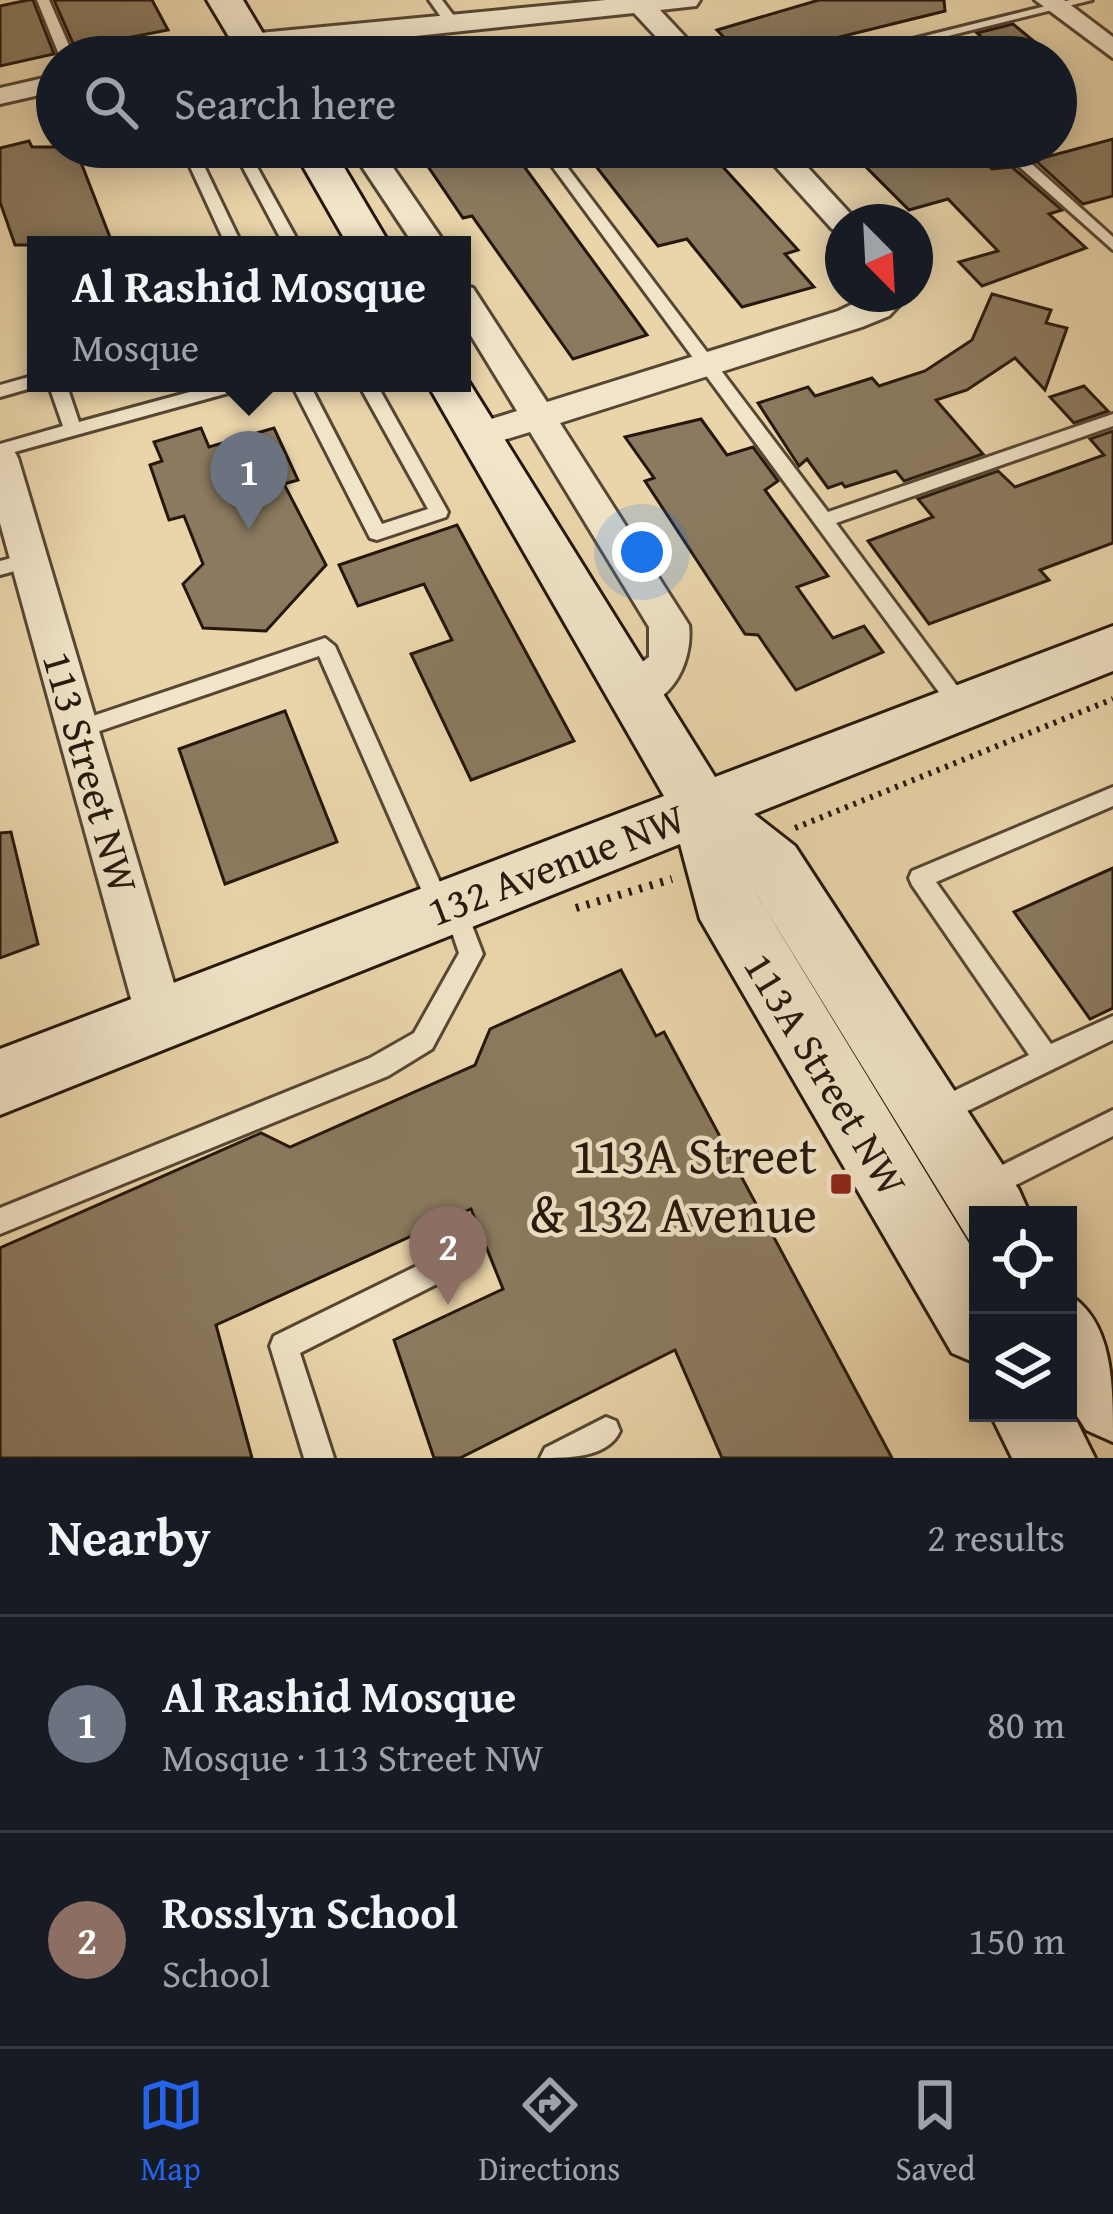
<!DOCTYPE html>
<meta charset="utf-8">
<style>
body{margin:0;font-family:"Gentium Book Plus",serif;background:#20242c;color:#f1f3f6}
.controls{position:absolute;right:36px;bottom:36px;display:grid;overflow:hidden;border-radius:0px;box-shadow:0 6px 30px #0003}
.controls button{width:108px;height:108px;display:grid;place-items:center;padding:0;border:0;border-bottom:3px solid #363941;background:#171b24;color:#f1f3f6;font:60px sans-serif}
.compass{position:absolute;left:825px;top:204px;width:108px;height:108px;border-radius:50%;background:#171b24;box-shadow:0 6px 30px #0003;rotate:156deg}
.you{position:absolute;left:642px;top:552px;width:42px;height:42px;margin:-30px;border:9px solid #fff;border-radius:50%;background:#1a73e8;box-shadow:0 0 0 18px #1a73e833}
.badge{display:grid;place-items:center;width:78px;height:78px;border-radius:50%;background:#2563eb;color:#fff;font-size:39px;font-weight:700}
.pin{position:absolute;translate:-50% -99px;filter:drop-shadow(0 3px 6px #0008)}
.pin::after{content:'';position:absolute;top:63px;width:42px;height:36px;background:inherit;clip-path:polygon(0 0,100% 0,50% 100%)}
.popup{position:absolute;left:27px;top:236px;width:444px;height:156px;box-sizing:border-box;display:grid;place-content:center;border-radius:0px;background:#171b24;filter:drop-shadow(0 3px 9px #0005);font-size:39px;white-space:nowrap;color:#9ea1a6}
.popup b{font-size:45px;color:#f1f3f6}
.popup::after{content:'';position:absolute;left:50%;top:100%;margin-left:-24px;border:24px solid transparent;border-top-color:#171b24}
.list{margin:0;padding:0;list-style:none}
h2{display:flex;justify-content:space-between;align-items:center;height:156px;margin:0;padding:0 48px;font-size:51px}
h2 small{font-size:39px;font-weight:400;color:#9ea1a6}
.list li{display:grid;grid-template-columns:78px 1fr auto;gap:36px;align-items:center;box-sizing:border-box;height:216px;padding:0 48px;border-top:3px solid #363941}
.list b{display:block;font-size:45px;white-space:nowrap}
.list p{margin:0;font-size:39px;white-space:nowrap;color:#9ea1a6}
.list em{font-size:39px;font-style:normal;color:#9ea1a6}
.icon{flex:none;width:66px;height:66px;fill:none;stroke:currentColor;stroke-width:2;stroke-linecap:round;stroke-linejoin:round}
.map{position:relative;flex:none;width:1113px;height:1458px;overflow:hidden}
.search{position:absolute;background:#171b24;box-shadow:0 6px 30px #0003;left:36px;right:36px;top:36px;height:132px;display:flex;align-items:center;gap:30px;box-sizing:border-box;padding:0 42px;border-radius:66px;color:#9ea1a6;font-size:45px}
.sheet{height:588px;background:#171b24}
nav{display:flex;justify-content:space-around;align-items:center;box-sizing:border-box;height:168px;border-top:3px solid #363941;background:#171b24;font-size:33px;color:#9ea1a6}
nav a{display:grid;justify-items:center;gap:6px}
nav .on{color:#2563eb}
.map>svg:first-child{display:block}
.building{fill:#8b7a5f;stroke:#25170c;stroke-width:3}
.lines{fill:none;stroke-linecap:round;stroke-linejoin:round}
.lane-casing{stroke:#564634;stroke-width:6}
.street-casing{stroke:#564634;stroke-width:6}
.secondary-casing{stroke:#25170c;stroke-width:6}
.path-far1{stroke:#25170c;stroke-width:6;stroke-dasharray:3 6;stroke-linecap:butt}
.path{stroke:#25170c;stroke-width:8;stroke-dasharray:3 8;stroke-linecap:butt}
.lane{fill:#f1e4c8;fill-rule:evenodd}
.street{fill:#f1e4c8;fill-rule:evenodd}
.secondary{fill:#f1e4c8;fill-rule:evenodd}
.poi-dot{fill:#8f2418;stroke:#f1e4c8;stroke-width:4.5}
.labels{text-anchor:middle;stroke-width:9;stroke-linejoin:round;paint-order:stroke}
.street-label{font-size:42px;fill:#25170c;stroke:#f1e4c8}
.near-poi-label{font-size:51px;fill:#25170c;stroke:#f1e4c8;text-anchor:end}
</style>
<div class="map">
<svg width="1113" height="1458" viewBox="0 0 1113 1458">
<rect width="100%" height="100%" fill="#ead5ab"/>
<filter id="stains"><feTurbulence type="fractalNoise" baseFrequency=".00167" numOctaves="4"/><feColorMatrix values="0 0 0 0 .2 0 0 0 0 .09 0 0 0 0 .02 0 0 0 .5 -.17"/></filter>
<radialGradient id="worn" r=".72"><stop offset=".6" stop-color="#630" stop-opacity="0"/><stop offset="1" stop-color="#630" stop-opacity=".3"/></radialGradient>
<!-- building -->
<g class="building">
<path d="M28,0H33L54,54L0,66V6Z"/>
<path d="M54,0H152L168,30L75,48Z"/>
<path d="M819,0H944L945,11L803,46L815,57H743L717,30Z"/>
<path d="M1013,24L1053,57H1004L977,33Z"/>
<path d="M1113,139V196L1083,204L1035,160Z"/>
<path d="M29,141L32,147H75L113,245H15L0,202V148Z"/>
<path d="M422,147H510L647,335L573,359L472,216L463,218L423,159L429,158Z"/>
<path d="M581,147H705L798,250L785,254L814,287L742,307L687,239L658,246Z"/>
<path d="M846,147H969L992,169L1012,167L1062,210L1049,214L1086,248L982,286L959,262L998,251L948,199L909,210Z"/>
<path d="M992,294L1051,310L1046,323L1067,328L1045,390L1015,358L967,390L936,400L983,454L904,481L896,471L845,487L842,483L828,488L807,459L799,466L758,403L808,387L815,396L872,378L879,386L925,371L972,340Z"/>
<path d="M1084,386L1108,411L1074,423L1050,397Z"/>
<path d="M701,419L727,455L753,447L778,481L765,490L828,576L797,587L833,638L864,626L883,652L796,690L758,635L745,634L645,481L654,478L625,437Z"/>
<path d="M201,428L209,447L274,428L298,480L284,484L326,565L266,631L203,628L183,584L203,564L184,516L169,520L150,465L162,461L154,442Z"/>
<path d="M1113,431V543L1040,570L1049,580L929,624L868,541L933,517L918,499L998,471L1015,487L1104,455L1090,439Z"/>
<path d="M457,525L574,741L471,780L411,654L452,640L424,584L358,606L339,565Z"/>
<path d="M285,711L337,842L225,884L179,749Z"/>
<path d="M11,832L38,944L0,958V833Z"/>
<path d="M1113,868V1008L1090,1019L1014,912Z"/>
<path d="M621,970L656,1036L664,1032L892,1458H722L675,1350L460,1458H434L394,1340L503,1289L471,1209L216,1325L252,1458H0V1248L261,1133L290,1147L475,1065L490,1029Z"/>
</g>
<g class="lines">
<!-- lane casing -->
<g class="lane-casing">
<g id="lane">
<path d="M37,0H49L74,57H60Z"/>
<path d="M429,0H442L460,24L458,27H448Z"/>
<path d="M1070,0H1092L864,57H840Z"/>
<path d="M481,53L487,54L489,57H474Z"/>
<path d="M100,147H114L119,157L107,160Z"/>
<path d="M181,147H195L242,245H226Z"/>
<path d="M232,147H246L300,245H284Z"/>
<path d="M538,147H552L828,512L1113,414V426L836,523L969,702L972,708L969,714H955Z"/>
<path d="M997,147H1013L1113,237V250Z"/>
<path d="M36,375V383L42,385L0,397V385Z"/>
<path d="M48,383H66L79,422L223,383H253L250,387L0,456V444L63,426Z"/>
<path d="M291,383H309L382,524L428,509L358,383H376L448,512L446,517L377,540L370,538Z"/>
<path d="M30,553L37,555L40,560L37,565L0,575V561Z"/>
<path d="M325,638L335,646L447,898L454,896L462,899L483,954L432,1049L388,1076L0,1234V1208L370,1058L414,1033L459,953L446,915L432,914L319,656L79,738L72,735L68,729L72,723Z"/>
<path d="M1113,787V806L936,882L1051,1044L1113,1016V1040L949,1120L940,1124L931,1120L927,1111L931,1102L1029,1055L912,885L909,878L912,871Z"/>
<path d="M1113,1110V1136L994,1196L985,1200L976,1196L972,1187L976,1178Z"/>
<path d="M429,1260L439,1263L442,1273L439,1283L300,1353L334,1458H304L270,1346L274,1336Z"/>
<path d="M606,1417L616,1421L620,1431C608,1458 568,1458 540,1458L545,1448Z"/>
</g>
</g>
<!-- street casing -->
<g class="street-casing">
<g id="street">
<path d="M606,0H700L696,6L660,10L704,57H675L634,13L215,57H160L164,51L250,34Z"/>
<path d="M1035,0H1064L1113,37V58Z"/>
<path d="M57,75V91L0,104V88Z"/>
<path d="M305,147H379L446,245H414L357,159H306L301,153Z"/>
<path d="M758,147H789L858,222H843V231L832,229Z"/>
<path d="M462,285L473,288L547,402L838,311L874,294H910L889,316L862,327L560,423L689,625C694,664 666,718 619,703L613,691L619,679L649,657V627L530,432L481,447L468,444L463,435L468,426L517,411L462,321Z"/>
<path d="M0,445L13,449L18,458L184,1017L177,1033L160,1040L143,1033L136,1017L0,523Z"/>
</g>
</g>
<!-- secondary casing -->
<g class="secondary-casing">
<g id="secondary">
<path d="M207,0H243L277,57H241Z"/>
<path d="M292,147H332L390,245H348Z"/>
<path d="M462,371L715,777L1113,626V671L754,814L795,846L1019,1190L1030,1215H978V1244L969,1240L749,882L978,1258V1364L952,1353L700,919L680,844L0,1115V1049L664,796L427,383H462Z"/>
<path d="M1068,1294C1113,1321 1113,1383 1113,1442L1086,1430L1068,1402Z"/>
<path d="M1068,1404L1095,1458H1012L990,1413H1068Z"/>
</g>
</g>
<!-- path-far1 -->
<path class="path-far1" d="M795,828L1113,699"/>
<!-- path -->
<path class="path" d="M576,908L672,879"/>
<!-- lane -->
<use href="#lane" class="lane"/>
<!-- street -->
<use href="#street" class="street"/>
<!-- secondary -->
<use href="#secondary" class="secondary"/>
</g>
<!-- markers -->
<rect class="poi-dot" x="829" y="1172" width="24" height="24" rx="6"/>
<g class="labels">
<!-- street labels -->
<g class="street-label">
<text transform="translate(91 772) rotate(74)" y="15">113 Street NW</text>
<text transform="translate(556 864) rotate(-21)" y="15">132 Avenue NW</text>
<text transform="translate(826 1074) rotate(59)" y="15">113A Street NW</text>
</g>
<!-- near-poi labels -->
<g class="near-poi-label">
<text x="817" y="1173">113A Street<tspan x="817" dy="59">&amp; 132 Avenue</tspan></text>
</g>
</g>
<rect width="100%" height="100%" filter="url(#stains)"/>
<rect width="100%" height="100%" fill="url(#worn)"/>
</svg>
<div class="controls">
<button><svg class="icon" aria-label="locate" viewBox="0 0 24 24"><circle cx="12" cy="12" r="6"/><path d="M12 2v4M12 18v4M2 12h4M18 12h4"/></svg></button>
<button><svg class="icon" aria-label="layers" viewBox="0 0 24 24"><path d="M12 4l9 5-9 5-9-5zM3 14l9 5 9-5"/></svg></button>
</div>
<svg class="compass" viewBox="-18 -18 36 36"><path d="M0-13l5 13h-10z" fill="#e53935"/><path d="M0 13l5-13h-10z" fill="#9ea1a6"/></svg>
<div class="you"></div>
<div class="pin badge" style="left:249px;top:530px;background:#6b7280">1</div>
<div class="popup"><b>Al Rashid Mosque</b>Mosque</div>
<div class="pin badge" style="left:448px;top:1305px;background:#8d6e63">2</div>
<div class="search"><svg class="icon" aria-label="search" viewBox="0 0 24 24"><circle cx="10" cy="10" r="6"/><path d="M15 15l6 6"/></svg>Search here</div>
</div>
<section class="sheet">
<h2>Nearby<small>2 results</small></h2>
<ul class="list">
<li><span class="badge" style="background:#6b7280">1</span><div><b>Al Rashid Mosque</b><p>Mosque · 113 Street NW</p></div><em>80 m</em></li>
<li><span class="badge" style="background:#8d6e63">2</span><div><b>Rosslyn School</b><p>School</p></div><em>150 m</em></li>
</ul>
</section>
<nav>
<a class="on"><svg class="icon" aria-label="map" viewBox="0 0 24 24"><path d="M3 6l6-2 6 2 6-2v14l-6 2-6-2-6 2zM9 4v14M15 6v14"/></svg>Map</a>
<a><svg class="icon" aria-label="directions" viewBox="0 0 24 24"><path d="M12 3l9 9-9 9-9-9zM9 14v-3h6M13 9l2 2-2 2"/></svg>Directions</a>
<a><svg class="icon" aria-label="saved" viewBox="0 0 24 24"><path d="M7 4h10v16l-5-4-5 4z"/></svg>Saved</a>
</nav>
